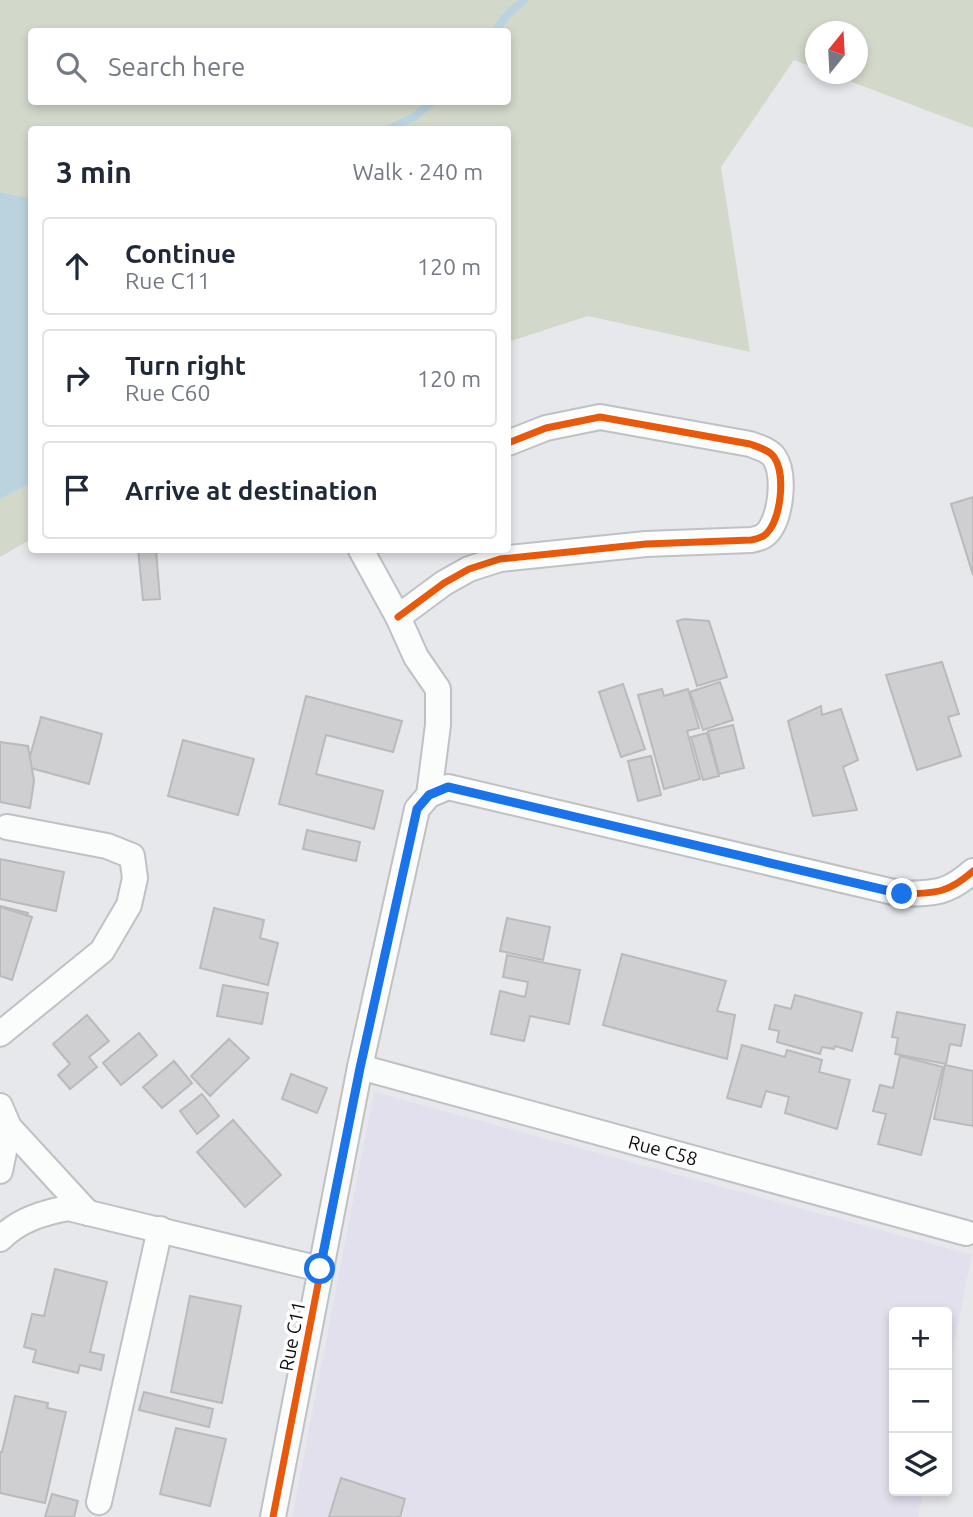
<!DOCTYPE html>
<meta charset="utf-8">
<style>
body{margin:0;font-family:Ubuntu,sans-serif;background:#f2f2f3;color:#1f2937}
.controls{position:absolute;right:21px;bottom:21px;display:grid;overflow:hidden;border-radius:7px;box-shadow:0 4px 10px #0003}
.controls button{width:63px;height:63px;display:grid;place-items:center;padding:0;border:0;border-bottom:2px solid #e0e1e3;background:#fff;color:#1f2937;font:35px sans-serif}
.compass{position:absolute;left:805px;top:21px;width:63px;height:63px;border-radius:50%;background:#fff;box-shadow:0 4px 10px #0003;rotate:18deg}
.stop{position:absolute;width:21px;height:21px;margin:-16px;border:5px solid #1a73e8;border-radius:50%;background:#fff}
.stop.end{background:#1a73e8;border-color:#fff;box-shadow:0 2px 7px #0008}
.list{margin:0;padding:0;list-style:none}
h2{display:flex;justify-content:space-between;align-items:center;height:91px;margin:0;padding:0 28px;font-size:30px}
h2 small{font-size:23px;font-weight:400;color:#747a83}
.list li{display:grid;grid-template-columns:46px 1fr auto;gap:21px;align-items:center;box-sizing:border-box;height:98px;margin:0 14px 14px;padding:0 14px;border:2px solid #e0e1e3;border-radius:7px}
.list b{display:block;font-size:26px;white-space:nowrap}
.list p{margin:0;font-size:23px;white-space:nowrap;color:#747a83}
.list em{font-size:23px;font-style:normal;color:#747a83}
.icon{flex:none;width:38px;height:38px;fill:none;stroke:currentColor;stroke-width:2;stroke-linecap:round;stroke-linejoin:round}
.map{position:relative;flex:none;width:973px;height:1517px;overflow:hidden}
.search{position:absolute;background:#fff;box-shadow:0 4px 10px #0003;left:28px;top:28px;width:483px;height:77px;display:flex;align-items:center;gap:18px;box-sizing:border-box;padding:0 24px;border-radius:7px;color:#747a83;font-size:26px}
.panel{position:absolute;background:#fff;box-shadow:0 4px 10px #0003;left:28px;top:126px;width:483px;height:427px;border-radius:7px}
.map>svg:first-child{display:block}
.industrial{fill:#e3e0ee}
.green{fill:#d2d9cb;fill-rule:evenodd}
.water{fill:#bad3de}
.lines{fill:none;stroke-linecap:round;stroke-linejoin:round}
.stream{stroke:#bad3de;stroke-width:8}
.building{fill:#cfced0;stroke:#bab9bc;stroke-width:2}
.street-casing{stroke:#c0c1c4;stroke-width:28}
.street{stroke:#fbfcfc;stroke-width:24}
.cycleway-casing{stroke:#fff;stroke-width:11}
.cycleway{stroke:#e8590c;stroke-width:7}
.route{stroke:#1a73e8;stroke-width:9}
.labels{text-anchor:middle;stroke-width:7;stroke-linejoin:round;paint-order:stroke}
.street-label{font-size:19px;fill:#0c0d0f;stroke:#fff}
</style>
<div class="map">
<svg width="973" height="1517" viewBox="0 0 973 1517">
<rect width="100%" height="100%" fill="#e7e8ec"/>
<!-- industrial -->
<path class="industrial" d="M374,1092L972,1255L947,1377V1312H894V1491H923L918,1517H292Z"/>
<!-- green -->
<g class="green">
<path d="M0,0H973V128L831,74H858V32H816L815,68L794,60L721,167L750,352L588,316L508,342V130H32L31,199L0,192ZM32,32H508V102H32Z"/>
<path d="M31,483V539L0,557V499Z"/>
</g>
<!-- water -->
<path class="water" d="M0,192L32,199L31,483L0,499Z"/>
<g class="lines">
<!-- stream -->
<g class="stream">
<path d="M495,32L506,16L524,0"/>
<path d="M387,130L414,117L432,102"/>
</g>
</g>
<!-- building -->
<g class="building">
<path d="M973,497V575L951,504Z"/>
<path d="M138,550H156L160,599L143,600Z"/>
<path d="M684,619L709,621L727,677L697,686L677,621Z"/>
<path d="M942,662L959,714L948,717L961,756L917,770L886,675Z"/>
<path d="M720,682L733,720L703,730L690,692Z"/>
<path d="M623,684L645,749L621,757L599,692Z"/>
<path d="M662,689L664,696L688,689L699,728L687,731L700,779L664,789L638,695Z"/>
<path d="M306,696L402,721L393,752L326,735L316,774L383,791L374,829L279,804Z"/>
<path d="M821,706L822,715L841,709L858,760L843,767L857,810L813,816L788,721Z"/>
<path d="M41,717L102,734L89,784L27,767Z"/>
<path d="M733,725L744,768L719,774L708,731Z"/>
<path d="M707,733L719,776L703,780L691,737Z"/>
<path d="M183,740L254,759L238,815L168,796Z"/>
<path d="M0,742L28,746L34,781L30,808L0,802Z"/>
<path d="M651,756L661,795L638,801L628,761Z"/>
<path d="M307,830L360,842L356,861L303,849Z"/>
<path d="M0,859L64,872L56,911L0,899Z"/>
<path d="M0,906L28,913L12,973L0,970Z"/>
<path d="M0,907L32,917L12,980L0,976Z"/>
<path d="M214,908L264,920L260,938L278,943L268,985L200,968Z"/>
<path d="M507,918L550,927L543,960L500,951Z"/>
<path d="M622,954L726,981L717,1011L735,1015L727,1059L603,1025Z"/>
<path d="M507,955L580,970L569,1024L530,1016L524,1041L491,1034L500,991L525,997L528,982L503,977Z"/>
<path d="M223,985L268,993L262,1024L217,1016Z"/>
<path d="M795,995L862,1013L852,1051L835,1046L834,1049L822,1047L820,1054L777,1042L779,1031L769,1029L775,1005L791,1009Z"/>
<path d="M897,1012L965,1025L961,1046L950,1044L946,1064L895,1054L898,1038L892,1037Z"/>
<path d="M87,1015L109,1041L89,1057L97,1067L70,1089L58,1075L70,1064L53,1044Z"/>
<path d="M139,1033L157,1055L121,1085L103,1063Z"/>
<path d="M229,1039L249,1058L210,1096L191,1076Z"/>
<path d="M742,1045L785,1057L787,1050L822,1060L819,1072L850,1080L837,1129L785,1113L789,1097L766,1091L761,1107L727,1098Z"/>
<path d="M900,1056L943,1067L921,1155L878,1144L886,1114L873,1111L880,1085L893,1088Z"/>
<path d="M174,1061L192,1083L162,1108L143,1087Z"/>
<path d="M945,1065L973,1071V1126L934,1119Z"/>
<path d="M291,1074L327,1088L317,1113L282,1099Z"/>
<path d="M202,1094L219,1116L197,1134L180,1111Z"/>
<path d="M233,1120L281,1175L245,1207L197,1152Z"/>
<path d="M55,1269L107,1282L90,1352L104,1355L101,1370L80,1365L78,1373L33,1362L36,1350L24,1347L32,1314L44,1316Z"/>
<path d="M190,1296L241,1306L222,1403L171,1392Z"/>
<path d="M144,1392L213,1409L209,1427L139,1410Z"/>
<path d="M15,1396L48,1403L47,1408L66,1412L45,1503L0,1493V1452H2Z"/>
<path d="M176,1428L226,1439L210,1506L160,1494Z"/>
<path d="M341,1478L405,1499L400,1517H329Z"/>
<path d="M52,1494L78,1501L74,1517H45Z"/>
</g>
<g class="lines">
<!-- street casing -->
<g class="street-casing">
<g id="street">
<path d="M361,550L398,617L416,657L438,689V725L429,795"/>
<path d="M398,617L444,583L469,569L500,559L646,544L751,540C756,539 762,538 766,534C781,520 786,474 774,457C769,450 758,447 750,444L600,417L546,428L508,443"/>
<path d="M0,1034L102,951L129,905L135,878L132,856L107,846L7,827"/>
<path d="M360,1067L966,1233"/>
<path d="M0,1106L9,1127L88,1213"/>
<path d="M0,1171L9,1127"/>
<path d="M0,1239C19,1220 42,1213 68,1208L320,1269"/>
<path d="M99,1502L160,1229"/>
<path d="M273,1517L360,1067L417,809L429,795L448,787L902,894C935,893 947,894 973,871"/>
</g>
</g>
<!-- street -->
<use href="#street" class="street"/>
<!-- cycleway casing -->
<g class="cycleway-casing">
<g id="cycleway">
<path d="M398,617L444,583L469,569L500,559L646,544L751,540C756,539 762,538 766,534C781,520 786,474 774,457C769,450 758,447 750,444L600,417L546,428L508,443"/>
<path d="M273,1517L360,1067L417,809L429,795L448,787L902,894C935,893 947,894 973,871"/>
</g>
</g>
<!-- cycleway -->
<use href="#cycleway" class="cycleway"/>
</g>
<g class="lines">
<!-- route -->
<path class="route" d="M320,1269L360,1068L417,809L429,795L448,787L902,894"/>
</g>
<g class="labels">
<!-- street labels -->
<g class="street-label">
<text transform="translate(663 1150) rotate(15)" y="7">Rue C58</text>
<text transform="translate(292 1336) rotate(-79)" y="7">Rue C11</text>
</g>
</g>
</svg>
<div class="controls">
<button>+</button>
<button>−</button>
<button><svg class="icon" aria-label="layers" viewBox="0 0 24 24"><path d="M12 4l9 5-9 5-9-5zM3 14l9 5 9-5"/></svg></button>
</div>
<svg class="compass" viewBox="-18 -18 36 36"><path d="M0-13l5 13h-10z" fill="#e53935"/><path d="M0 13l5-13h-10z" fill="#747a83"/></svg>
<div class="stop" style="left:320px;top:1269px"></div>
<div class="stop end" style="left:902px;top:894px"></div>
<div class="search"><svg class="icon" aria-label="search" viewBox="0 0 24 24"><circle cx="10" cy="10" r="6"/><path d="M15 15l6 6"/></svg>Search here</div>
<section class="panel">
<h2>3 min<small>Walk · 240 m</small></h2>
<ul class="list">
<li><svg class="icon" aria-label="ahead" viewBox="0 0 24 24"><path d="M12 20V5M6 11l6-6 6 6"/></svg><div><b>Continue</b><p>Rue C11</p></div><em>120 m</em></li>
<li><svg class="icon" aria-label="right" viewBox="0 0 24 24"><path d="M7 20v-9h11M14 6l5 5-5 5"/></svg><div><b>Turn right</b><p>Rue C60</p></div><em>120 m</em></li>
<li><svg class="icon" aria-label="arrive" viewBox="0 0 24 24"><path d="M6 21V4h12l-3 4 3 4H6"/></svg><div><b>Arrive at destination</b></div></li>
</ul>
</section>
</div>
